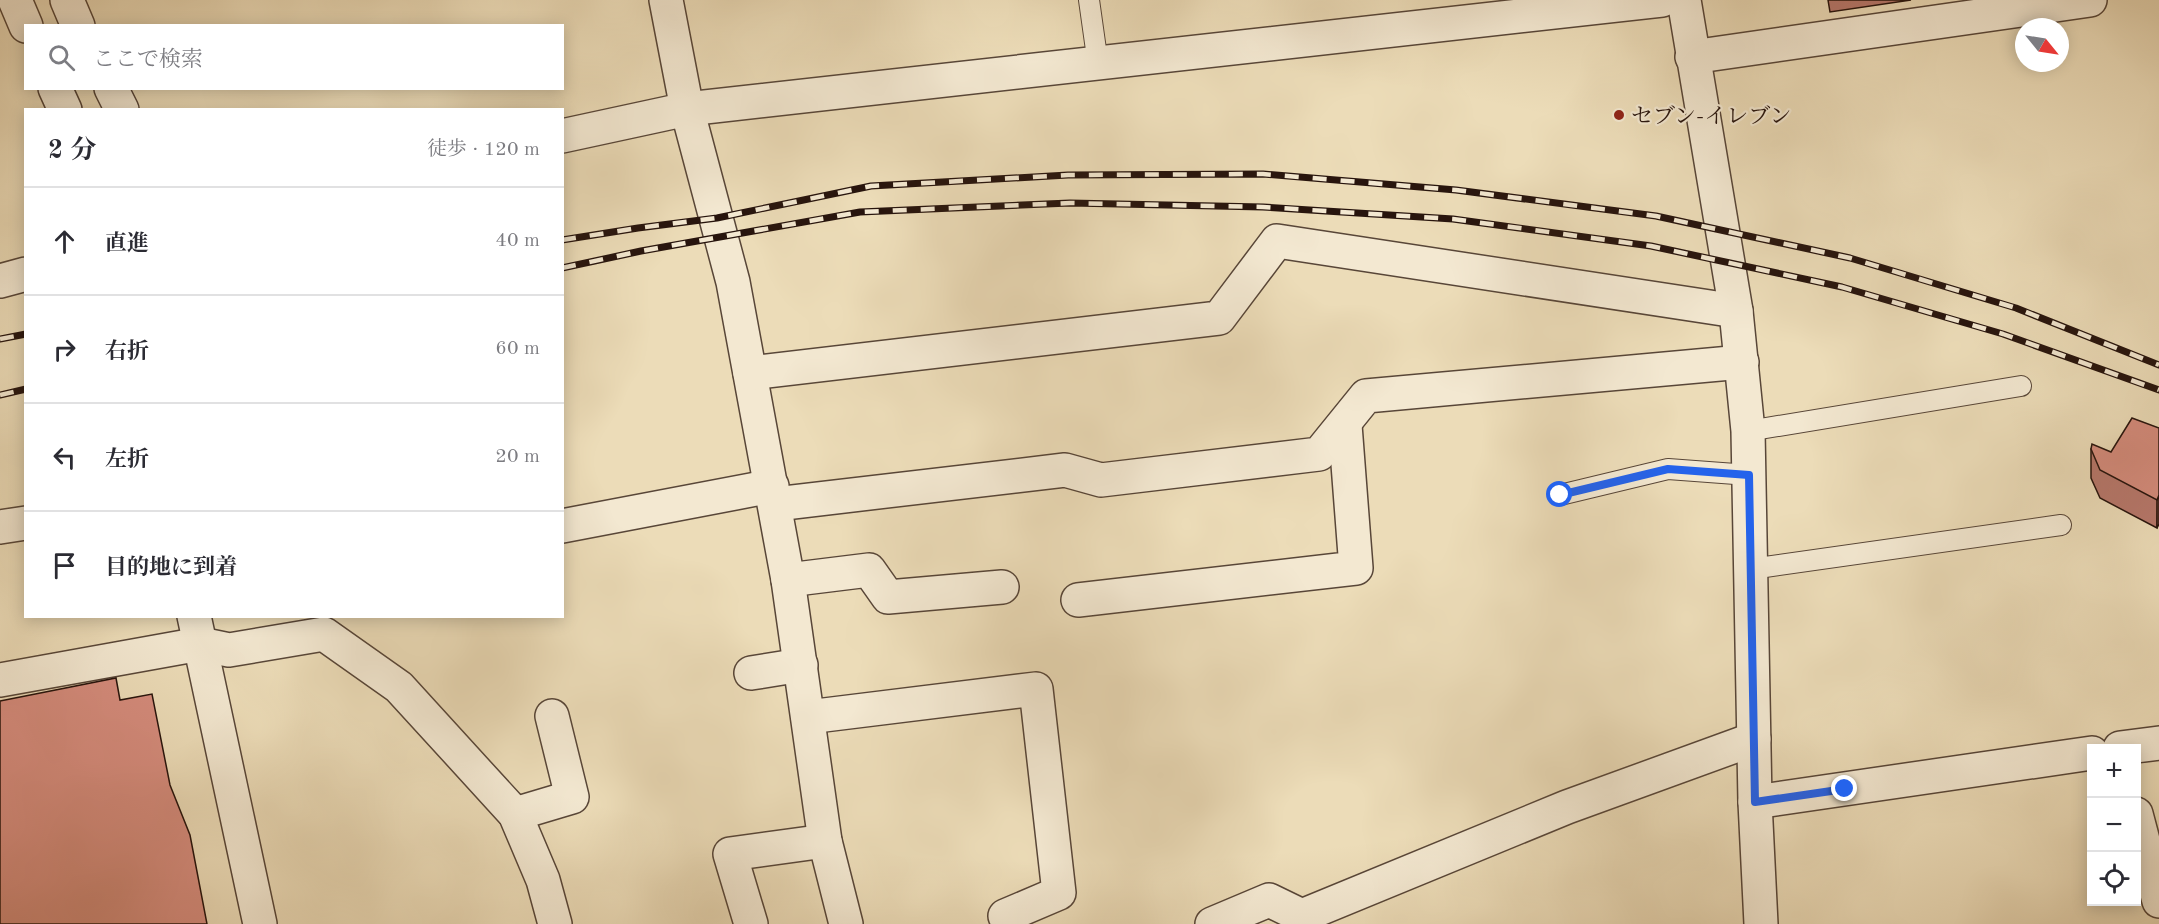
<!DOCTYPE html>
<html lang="ja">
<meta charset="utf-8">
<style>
body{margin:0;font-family:"Old Standard TT","Noto Serif JP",serif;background:#f2f2f3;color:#2b2b33}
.controls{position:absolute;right:18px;bottom:18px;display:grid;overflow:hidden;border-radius:0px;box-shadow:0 3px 15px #0003}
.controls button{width:54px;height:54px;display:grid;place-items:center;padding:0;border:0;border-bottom:2px solid #e1e1e2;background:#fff;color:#2b2b33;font:30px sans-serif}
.compass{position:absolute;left:2015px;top:18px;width:54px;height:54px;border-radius:50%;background:#fff;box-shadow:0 3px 15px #0003;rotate:120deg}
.stop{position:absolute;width:18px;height:18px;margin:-14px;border:4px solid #2563eb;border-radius:50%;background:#fff}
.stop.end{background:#2563eb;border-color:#fff;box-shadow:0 2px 6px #0008}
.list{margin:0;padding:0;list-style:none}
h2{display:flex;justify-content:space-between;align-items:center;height:78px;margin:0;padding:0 24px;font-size:26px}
h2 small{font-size:20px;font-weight:400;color:#7c7c81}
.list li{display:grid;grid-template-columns:39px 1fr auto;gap:18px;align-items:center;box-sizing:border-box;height:108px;padding:0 24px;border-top:2px solid #e1e1e2}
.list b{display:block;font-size:22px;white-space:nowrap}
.list em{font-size:20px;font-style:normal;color:#7c7c81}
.icon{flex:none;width:33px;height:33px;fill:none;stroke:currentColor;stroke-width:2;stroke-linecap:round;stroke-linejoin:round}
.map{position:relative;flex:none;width:2159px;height:924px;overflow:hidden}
.search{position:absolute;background:#fff;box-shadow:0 3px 15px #0003;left:24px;top:24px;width:540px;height:66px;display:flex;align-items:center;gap:15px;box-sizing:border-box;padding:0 21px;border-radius:0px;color:#7c7c81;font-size:22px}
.panel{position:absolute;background:#fff;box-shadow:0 3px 15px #0003;left:24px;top:108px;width:540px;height:510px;border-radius:0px}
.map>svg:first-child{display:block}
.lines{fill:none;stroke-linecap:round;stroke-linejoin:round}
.service-casing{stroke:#584638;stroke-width:22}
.minor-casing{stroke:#584638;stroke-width:36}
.tertiary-casing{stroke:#584638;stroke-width:36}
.service{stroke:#f3e8d1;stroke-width:20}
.minor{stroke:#f3e8d1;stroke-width:33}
.tertiary{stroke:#f3e8d1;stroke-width:33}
.rail-casing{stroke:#27140d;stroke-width:7}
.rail{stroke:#f3e8d1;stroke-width:4.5;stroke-dasharray:14;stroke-linecap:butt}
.wall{fill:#b7786c;stroke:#27140d;stroke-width:1.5}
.shaded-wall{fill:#956258;stroke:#27140d;stroke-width:1.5}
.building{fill:#d58c7d;stroke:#27140d;stroke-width:1.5}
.route{stroke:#2563eb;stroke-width:8}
.poi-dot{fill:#8f2418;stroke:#f3e8d1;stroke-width:2}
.labels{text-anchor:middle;stroke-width:4.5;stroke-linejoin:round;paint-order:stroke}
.poi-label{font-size:22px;fill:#27140d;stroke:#f3e8d1;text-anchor:start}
</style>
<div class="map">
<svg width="2159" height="924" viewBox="0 0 2159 924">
<rect width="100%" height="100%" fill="#ecdcb8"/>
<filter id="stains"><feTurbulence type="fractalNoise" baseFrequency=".00333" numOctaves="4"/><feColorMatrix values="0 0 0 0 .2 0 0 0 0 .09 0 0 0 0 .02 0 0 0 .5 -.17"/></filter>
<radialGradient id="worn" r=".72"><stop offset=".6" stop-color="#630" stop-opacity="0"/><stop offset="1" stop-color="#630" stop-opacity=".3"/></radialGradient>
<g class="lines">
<!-- service casing -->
<g class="service-casing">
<g id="service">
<path d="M1089,0L1098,64"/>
<path d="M1748,431L2021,386"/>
<path d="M1560,495L1668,469L1749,475"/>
<path d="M1751,569L2061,525"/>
</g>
</g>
<!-- minor casing -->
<g class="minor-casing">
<g id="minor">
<path d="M67,0L78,26"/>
<path d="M666,0L687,109L733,282L788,580L825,841L846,924"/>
<path d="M1692,57L2090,0"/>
<path d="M111,88L122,110"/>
<path d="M562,136L687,109L1662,0"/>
<path d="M0,281L26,274"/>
<path d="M750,373L1219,318L1277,241L1736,311"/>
<path d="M776,504L1065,470L1101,480L1319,454L1366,396L1742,362"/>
<path d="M562,526L772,486"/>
<path d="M788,580L869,570L888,597L1002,587"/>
<path d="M1078,600L1356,568L1345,425"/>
<path d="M200,644L229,650L324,634L399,687L515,814L543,880L555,924"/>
<path d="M751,673L801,665"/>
<path d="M808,717L1036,689L1059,893L1005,916"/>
<path d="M2120,748L2159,743"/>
<path d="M1755,802L2092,753"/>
<path d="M515,814L572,797L552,716"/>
<path d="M2136,814L2159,901"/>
<path d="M751,924L730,854L825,841"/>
<path d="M1212,924L1269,900L1302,916L1567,807L1754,739"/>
</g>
</g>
<!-- tertiary casing -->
<g class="tertiary-casing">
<g id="tertiary">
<path d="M15,0L26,26"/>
<path d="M1684,0L1736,311L1748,431L1755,802L1761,924"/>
<path d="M55,88L65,110"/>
<path d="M0,527L26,523"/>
<path d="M194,616L260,924"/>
<path d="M0,680L200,644"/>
</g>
</g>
<!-- service -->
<use href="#service" class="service"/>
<!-- minor -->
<use href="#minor" class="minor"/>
<!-- tertiary -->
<use href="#tertiary" class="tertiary"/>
<!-- rail casing -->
<g class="rail-casing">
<g id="rail">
<path d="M562,240L638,228L717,218L871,186L1068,175L1263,174L1456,190L1656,216L1850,258L2016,308L2159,365"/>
<path d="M562,268L641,251L860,212L1070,203L1263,207L1453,219L1651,246L1842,287L2003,334L2159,390"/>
<path d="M0,339L26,334"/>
<path d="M0,395L26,389"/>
</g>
</g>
<!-- rail -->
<use href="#rail" class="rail"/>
</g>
<!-- wall -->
<g class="wall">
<path d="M1828,0H1911L1830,12Z"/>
<path d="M2159,428L2157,528L2100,498L2091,478V449L2111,452Z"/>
</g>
<!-- shaded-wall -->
<path class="shaded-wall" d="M2159,495V524L2157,528V500Z"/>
<!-- building -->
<g class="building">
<path d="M2132,418L2159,428V495L2157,500L2100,470L2091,449L2092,444L2111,452Z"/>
<path d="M116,678L120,700L152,694L170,785L190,835L207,924H0V701Z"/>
</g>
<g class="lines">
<!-- route -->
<path class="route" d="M1560,495L1668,469L1749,475L1755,802L1845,789"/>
</g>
<!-- markers -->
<circle class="poi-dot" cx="1619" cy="115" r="6"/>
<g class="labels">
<!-- poi labels -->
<g class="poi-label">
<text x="1631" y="123">セブン-イレブン</text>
</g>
</g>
<rect width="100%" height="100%" filter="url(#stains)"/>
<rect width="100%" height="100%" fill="url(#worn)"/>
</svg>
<div class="controls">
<button>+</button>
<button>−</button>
<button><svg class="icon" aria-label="locate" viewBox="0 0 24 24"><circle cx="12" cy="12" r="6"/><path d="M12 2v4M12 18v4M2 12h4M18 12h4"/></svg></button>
</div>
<svg class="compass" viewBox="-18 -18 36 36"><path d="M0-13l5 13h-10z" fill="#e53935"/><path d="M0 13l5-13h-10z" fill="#7c7c81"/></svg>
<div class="stop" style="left:1560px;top:495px"></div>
<div class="stop end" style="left:1845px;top:789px"></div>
<div class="search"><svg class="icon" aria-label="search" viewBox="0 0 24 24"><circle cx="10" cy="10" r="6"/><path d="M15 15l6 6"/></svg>ここで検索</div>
<section class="panel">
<h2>2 分<small>徒歩 · 120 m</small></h2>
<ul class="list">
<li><svg class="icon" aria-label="ahead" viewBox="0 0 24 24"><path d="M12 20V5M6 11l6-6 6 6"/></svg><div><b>直進</b></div><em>40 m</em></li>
<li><svg class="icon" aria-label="right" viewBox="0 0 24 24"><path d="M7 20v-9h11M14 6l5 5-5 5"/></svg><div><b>右折</b></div><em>60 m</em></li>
<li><svg class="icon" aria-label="left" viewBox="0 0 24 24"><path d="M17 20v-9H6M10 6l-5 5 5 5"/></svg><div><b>左折</b></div><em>20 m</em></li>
<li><svg class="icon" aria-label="arrive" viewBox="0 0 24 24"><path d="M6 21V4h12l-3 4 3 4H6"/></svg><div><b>目的地に到着</b></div></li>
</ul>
</section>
</div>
